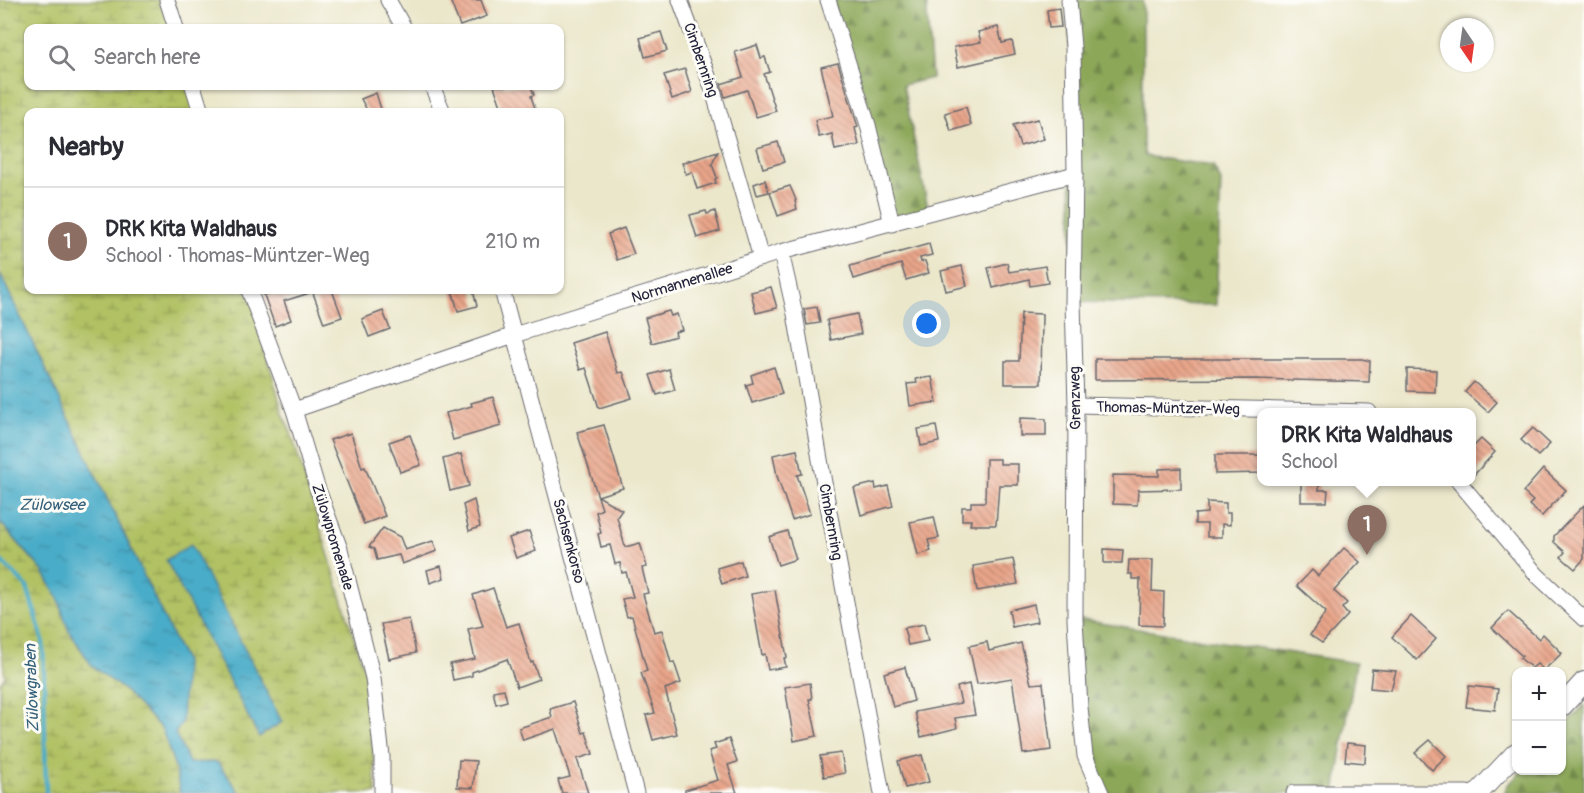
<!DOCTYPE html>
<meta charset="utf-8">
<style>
body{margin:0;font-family:Pangolin,sans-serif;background:#f2f2f3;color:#2b2b33}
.controls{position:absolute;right:18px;bottom:18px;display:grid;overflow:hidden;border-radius:12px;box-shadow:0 2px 4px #0004}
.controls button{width:54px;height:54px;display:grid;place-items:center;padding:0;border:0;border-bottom:2px solid #e1e1e2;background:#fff;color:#2b2b33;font:30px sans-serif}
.compass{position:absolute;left:1440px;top:18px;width:54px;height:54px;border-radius:50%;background:#fff;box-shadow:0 2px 4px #0004;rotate:167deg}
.you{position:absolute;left:927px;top:324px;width:21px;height:21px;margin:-15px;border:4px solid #fff;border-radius:50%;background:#1a73e8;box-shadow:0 0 0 9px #1a73e833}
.badge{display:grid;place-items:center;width:39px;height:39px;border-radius:50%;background:#7c3aed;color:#fff;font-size:20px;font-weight:700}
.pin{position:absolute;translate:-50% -50px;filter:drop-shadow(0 2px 3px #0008)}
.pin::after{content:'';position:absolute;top:32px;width:21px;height:18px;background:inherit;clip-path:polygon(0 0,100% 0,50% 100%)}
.popup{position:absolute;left:1257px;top:408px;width:219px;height:78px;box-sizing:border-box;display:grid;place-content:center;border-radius:12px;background:#fff;filter:drop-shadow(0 2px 4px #0005);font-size:20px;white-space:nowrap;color:#7c7c81}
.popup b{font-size:22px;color:#2b2b33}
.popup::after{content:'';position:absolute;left:50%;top:100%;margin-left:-12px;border:12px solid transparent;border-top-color:#fff}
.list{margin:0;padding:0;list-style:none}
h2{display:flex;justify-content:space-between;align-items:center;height:78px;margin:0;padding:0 24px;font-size:26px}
h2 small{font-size:20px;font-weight:400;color:#7c7c81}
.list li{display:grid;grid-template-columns:39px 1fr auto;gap:18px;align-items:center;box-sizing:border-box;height:108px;padding:0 24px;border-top:2px solid #e1e1e2}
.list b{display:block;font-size:22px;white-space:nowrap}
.list p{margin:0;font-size:20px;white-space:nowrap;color:#7c7c81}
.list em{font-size:20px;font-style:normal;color:#7c7c81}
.icon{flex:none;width:33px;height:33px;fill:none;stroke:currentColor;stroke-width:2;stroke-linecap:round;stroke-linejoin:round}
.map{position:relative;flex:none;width:1584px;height:793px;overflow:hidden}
.search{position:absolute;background:#fff;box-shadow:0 2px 4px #0004;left:24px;top:24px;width:540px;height:66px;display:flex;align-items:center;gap:15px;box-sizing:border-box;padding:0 21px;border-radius:12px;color:#7c7c81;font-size:22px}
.panel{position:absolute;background:#fff;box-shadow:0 2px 4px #0004;left:24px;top:108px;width:540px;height:186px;border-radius:12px}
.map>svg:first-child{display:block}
.forest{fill:url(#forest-firs);stroke:#57644a;stroke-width:1.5}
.wetland{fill:url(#wetland-marsh);stroke:#6a724f;stroke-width:1.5;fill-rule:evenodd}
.water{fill:url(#water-ripples);stroke:#356782;stroke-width:1.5}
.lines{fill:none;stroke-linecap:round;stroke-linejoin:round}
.stream{stroke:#48acc8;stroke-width:4.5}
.building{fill:url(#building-back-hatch)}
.minor-casing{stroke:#68676d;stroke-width:17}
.tertiary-casing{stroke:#68676d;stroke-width:22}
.minor{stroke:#fff;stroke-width:15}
.tertiary{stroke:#fff;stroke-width:20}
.labels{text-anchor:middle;stroke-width:6;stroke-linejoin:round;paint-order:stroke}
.street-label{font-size:15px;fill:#22223b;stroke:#fdfcf7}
.water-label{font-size:16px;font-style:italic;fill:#33607a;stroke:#fdfcf7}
</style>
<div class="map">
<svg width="1584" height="793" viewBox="0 0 1584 793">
<defs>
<pattern id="forest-firs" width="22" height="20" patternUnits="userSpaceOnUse" patternTransform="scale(1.5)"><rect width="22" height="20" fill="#8ca759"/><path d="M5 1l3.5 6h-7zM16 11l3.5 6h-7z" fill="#72884b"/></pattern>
<pattern id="wetland-marsh" width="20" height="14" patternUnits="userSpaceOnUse" patternTransform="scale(1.5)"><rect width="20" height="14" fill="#b1c163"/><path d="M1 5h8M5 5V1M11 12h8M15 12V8" fill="none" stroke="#909c53"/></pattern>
<pattern id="water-ripples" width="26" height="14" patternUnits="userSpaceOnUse" patternTransform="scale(1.5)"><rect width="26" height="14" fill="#48acc8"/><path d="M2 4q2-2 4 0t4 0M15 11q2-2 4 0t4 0" fill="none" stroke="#3c8ca4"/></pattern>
<pattern id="building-back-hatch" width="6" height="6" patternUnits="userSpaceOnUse" patternTransform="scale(1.5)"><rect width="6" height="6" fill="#e9a58a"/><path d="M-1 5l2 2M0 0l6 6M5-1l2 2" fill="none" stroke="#bc8672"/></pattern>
</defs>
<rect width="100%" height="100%" fill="#fdfcf7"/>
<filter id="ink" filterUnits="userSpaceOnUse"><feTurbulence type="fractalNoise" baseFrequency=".0167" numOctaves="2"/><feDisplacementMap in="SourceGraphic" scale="12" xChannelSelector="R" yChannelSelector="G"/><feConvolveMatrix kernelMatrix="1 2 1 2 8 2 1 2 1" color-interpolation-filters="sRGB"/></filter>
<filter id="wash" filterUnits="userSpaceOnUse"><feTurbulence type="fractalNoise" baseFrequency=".008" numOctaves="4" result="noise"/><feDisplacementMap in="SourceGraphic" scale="24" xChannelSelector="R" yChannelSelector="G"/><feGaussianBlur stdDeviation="1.35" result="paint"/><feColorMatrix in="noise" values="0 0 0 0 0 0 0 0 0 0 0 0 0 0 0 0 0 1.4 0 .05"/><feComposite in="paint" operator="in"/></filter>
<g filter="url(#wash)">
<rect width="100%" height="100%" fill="#ebe7cb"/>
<!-- forest -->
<g class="forest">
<path d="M828,0H926L932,78L903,85L929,213L892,224Z"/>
<path d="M1069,0H1143V146L1145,156L1213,166L1221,181L1216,305L1073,302Z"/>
<path d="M1075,619L1356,663L1335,793H1101L1085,756Z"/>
<path d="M1584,705V793H1504L1507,786L1522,771L1562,770V729Z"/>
</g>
<!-- wetland -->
<g class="wetland">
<path d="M0,0H167L176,28H28V86H193L201,112H28V290H249L283,414L291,433L368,683L376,793H240L217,762L189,763L175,733L185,662L0,274ZM167,560L282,722L259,737Z"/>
<path d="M0,522L42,570L58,598L68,629L92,666L124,690L162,729L175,767L180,793H0V682L5,677L0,639Z"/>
</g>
<!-- water -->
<g class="water">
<path d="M0,274L185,662L182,723L175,733L189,763L217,762L240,793H180L175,767L162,729L124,690L92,666L68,629L58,598L42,570L0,522Z"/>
<path d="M191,544L282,722L259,737L166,560Z"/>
</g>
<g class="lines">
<!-- stream -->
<path class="stream" d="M0,560L27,587L43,641L46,793"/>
</g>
<g id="blocks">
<!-- building -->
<g class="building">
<path d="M450,0H481L487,16L460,26Z"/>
<path d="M1059,8L1061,27L1049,28L1047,10Z"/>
<path d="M998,27L1002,43L1012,41L1015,54L958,67L954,47L981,42L978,32Z"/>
<path d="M661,32L667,51L645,57L640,38Z"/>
<path d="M757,45L761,58L765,57L770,72L764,74L776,111L756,117L747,90L725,97L721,84L743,77L735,52Z"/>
<path d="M838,63L858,127L855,128L859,145L835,150L832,134L819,137L815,120L833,116L821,67Z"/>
<path d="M685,69L692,92L672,99L664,75Z"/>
<path d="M494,86H531L534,95L531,96L536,112H503Z"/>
<path d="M376,93L382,112H368L361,99Z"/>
<path d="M966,107L971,125L951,131L945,113Z"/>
<path d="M1038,119L1044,139L1020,146L1013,125Z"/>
<path d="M778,142L784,162L763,168L757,148Z"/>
<path d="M718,152L712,164L717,178L715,179L716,183L697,189L692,172L686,174L682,163Z"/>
<path d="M765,180L769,192L757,195L754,184Z"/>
<path d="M790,186L796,200L795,201L797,209L778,216L770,192Z"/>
<path d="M706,211L707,214L715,211L720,231L697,238L690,215Z"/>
<path d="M624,228L634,254L617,260L608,234Z"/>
<path d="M929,244L932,255L920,258L921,262L925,261L929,273L906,280L901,264L854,279L850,266Z"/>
<path d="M1007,263L1009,272L1045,266L1048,283L1030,286L1029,279L993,288L988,268Z"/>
<path d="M962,266L967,286L946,291L941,271Z"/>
<path d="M771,287L777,308L756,313L751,292Z"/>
<path d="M280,290H312L313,292L284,301L291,320L275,326L264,295Z"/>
<path d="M323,290H332L342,317L324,323L313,293Z"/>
<path d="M452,290H473L477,306L458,311Z"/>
<path d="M817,307L820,323L807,325L804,309Z"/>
<path d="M383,311L390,329L369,337L362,319Z"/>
<path d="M669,311L671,316L677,314L682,330L675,332L676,336L652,343L645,318Z"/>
<path d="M1021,313L1042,314L1041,384H1005V361H1019Z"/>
<path d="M857,314L861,334L831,340L827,320Z"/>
<path d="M605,332L618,373L623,372L632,398L599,408L586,368L580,370L571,343Z"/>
<path d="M1095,359H1362L1370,361L1369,382L1255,379L1095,380Z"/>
<path d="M774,367L782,394L752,403L746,385L753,383L751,375Z"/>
<path d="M669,369L675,390L657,395L650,375Z"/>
<path d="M1407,369L1436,370L1435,392L1407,391Z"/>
<path d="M932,377L937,402L910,406L907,384L917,383L916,379Z"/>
<path d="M1474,382L1497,402L1488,412L1465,392Z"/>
<path d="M493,397L501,426L453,440L446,413L472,406L471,403Z"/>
<path d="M1020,418L1046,419V436H1020Z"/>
<path d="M604,425L623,488L598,496L622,510L617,517L625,547L640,543L647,567L642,568L648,593L643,594L654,632L662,630L671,663L674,662L681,683L665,689L677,734L653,740L646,715L655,713L641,673L647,671L632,616L627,617L622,599L633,597L626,572L622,573L620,563L615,564L610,545L601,547L598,534L601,533L596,512L602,509L577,432Z"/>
<path d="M936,426L939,442L921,446L918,429Z"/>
<path d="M1533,428L1550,444L1538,456L1521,440Z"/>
<path d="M351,433L362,468L365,467L385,516L364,524L330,440Z"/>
<path d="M410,435L421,465L400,472L389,442Z"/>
<path d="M1481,439L1495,452L1472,477V448Z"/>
<path d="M797,450L802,474L797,475L810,514L792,520L777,476L773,455Z"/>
<path d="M461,454L469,486L450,491L443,459Z"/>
<path d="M1215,455H1262V473L1215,474Z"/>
<path d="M986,459H1000V464H1018V485H999L996,525H970L971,520H962V507H971V502H985Z"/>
<path d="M1181,468V489L1138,490L1137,505L1113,504V475L1159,476V469Z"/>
<path d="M1543,469L1566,490L1542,516L1529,505L1533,501L1523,492Z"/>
<path d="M1301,482H1319V490H1328L1327,502H1301Z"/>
<path d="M875,483L876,489L888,486L893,506L861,515L854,488Z"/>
<path d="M474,500L480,527L469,531L463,505Z"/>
<path d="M1207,502L1226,503V513H1230V525L1222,524V537H1207V524H1195V514L1207,513Z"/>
<path d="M1584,505V559L1575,569L1561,557L1565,552L1554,542V536Z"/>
<path d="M934,517L939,538L928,540L931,551L918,555L910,522Z"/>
<path d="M383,528L400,537L405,550L433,541L437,551L402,564L399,555L377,560L374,549L369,547Z"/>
<path d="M529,531L536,551L516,558L509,538Z"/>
<path d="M787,531L796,559L778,565L769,537Z"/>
<path d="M1344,548L1360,562L1334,591L1347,603L1342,608L1348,615L1322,643L1310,635L1326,612L1297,586L1312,570L1318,576Z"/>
<path d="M1104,549L1123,550L1122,563H1104Z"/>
<path d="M1013,559L1018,584L977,591L973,566Z"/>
<path d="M1129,560H1153L1152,591L1164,592L1163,626L1139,625L1140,579H1132V574H1128Z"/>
<path d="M741,561L745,576L722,584L717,568Z"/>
<path d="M441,566L444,578L430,583L427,570Z"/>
<path d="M493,588L506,627L519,623L531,663L533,662L539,679L517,687L507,659L472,672V676L453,680L450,664L475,659L468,629L483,626L473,595Z"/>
<path d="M775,590L787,658H784L786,667L768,670L765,654L762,655L751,594Z"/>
<path d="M1034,604L1037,622L1012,627L1009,610Z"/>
<path d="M1508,611L1539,639L1543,634L1562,653L1544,670L1537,664L1532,668L1520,658L1522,656L1492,628Z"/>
<path d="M1411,616L1436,639L1417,660L1392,637Z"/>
<path d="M409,619L416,653L389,659L381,624Z"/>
<path d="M924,624L928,641L908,645L904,628Z"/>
<path d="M987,642L989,651L1021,643L1031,684L1043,683L1051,750L1023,754L1012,678L977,684L969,646Z"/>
<path d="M905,667L914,701L893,707L884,673Z"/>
<path d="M1372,669L1396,671L1391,690L1370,688Z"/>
<path d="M810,683L812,699H809L817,736L794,741L785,687Z"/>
<path d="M969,684L975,715L955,718L957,728L921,737L915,712L961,703L957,687Z"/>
<path d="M1469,686L1498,689L1495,710L1466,707Z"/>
<path d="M504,689L507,701L496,704L493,691Z"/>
<path d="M573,702L583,733L586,732L593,754L577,759L588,793H562L558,780L570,777L555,729L523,740L519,728L552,717L550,709Z"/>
<path d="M729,739L737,762L728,765L737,793H685V790L718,780L709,751L716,749L714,744Z"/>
<path d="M1430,740L1446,756L1432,770L1415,753Z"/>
<path d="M1347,743L1366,745L1365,763L1345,761Z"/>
<path d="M841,753L845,773L824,777L820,756Z"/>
<path d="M922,755L929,782L905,788L898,761Z"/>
<path d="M459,760L476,761L473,788L457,787Z"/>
</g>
</g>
</g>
<g filter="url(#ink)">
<use href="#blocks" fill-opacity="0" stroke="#68676d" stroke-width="1.5"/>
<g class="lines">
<!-- minor casing -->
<g class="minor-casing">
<g id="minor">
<path d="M167,0L176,28"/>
<path d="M388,0L404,28"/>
<path d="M680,0L712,87L761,258"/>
<path d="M828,0L868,125L892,224"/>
<path d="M1069,0L1073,47L1075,174L1073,302L1076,405L1075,619L1080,707L1085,756L1101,793"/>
<path d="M193,86L201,112"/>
<path d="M432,86L443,112"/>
<path d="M781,252L795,314L828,506L882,793"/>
<path d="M249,290L294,410L317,487L340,549L373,678L382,757V793"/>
<path d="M502,290L636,793"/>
<path d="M1076,405L1369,412"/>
<path d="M294,410L514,335L781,252L1075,174"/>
<path d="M1459,482L1537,575L1584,619"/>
<path d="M1294,793H1467"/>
</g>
</g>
<!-- tertiary casing -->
<g class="tertiary-casing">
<g id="tertiary">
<path d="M1562,706L1584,682"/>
<path d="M1478,793L1516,753"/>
</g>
</g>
<!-- minor -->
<use href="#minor" class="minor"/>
<!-- tertiary -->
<use href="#tertiary" class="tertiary"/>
</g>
</g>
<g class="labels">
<!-- street labels -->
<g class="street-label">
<text transform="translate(701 60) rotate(71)" y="5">Cimbernring</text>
<text transform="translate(682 283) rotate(-17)" y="5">Normannenallee</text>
<text transform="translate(1075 398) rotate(-91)" y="5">Grenzweg</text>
<text transform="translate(1168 408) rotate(1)" y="5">Thomas-Müntzer-Weg</text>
<text transform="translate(831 522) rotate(80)" y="5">Cimbernring</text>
<text transform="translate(333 537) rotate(73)" y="5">Zülowpromenade</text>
<text transform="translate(569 541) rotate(75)" y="5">Sachsenkorso</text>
</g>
<!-- water labels -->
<g class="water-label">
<text x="52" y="510">Zülowsee</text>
<text transform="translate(31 688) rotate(-92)" y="6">Zülowgraben</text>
</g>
</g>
</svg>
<div class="controls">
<button>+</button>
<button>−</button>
</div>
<svg class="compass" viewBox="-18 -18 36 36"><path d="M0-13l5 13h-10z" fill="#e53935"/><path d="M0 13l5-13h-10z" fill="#7c7c81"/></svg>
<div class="you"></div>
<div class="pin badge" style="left:1367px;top:555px;background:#8d6e63">1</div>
<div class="popup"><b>DRK Kita Waldhaus</b>School</div>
<div class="search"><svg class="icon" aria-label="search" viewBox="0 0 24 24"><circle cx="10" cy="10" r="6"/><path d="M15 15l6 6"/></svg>Search here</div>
<section class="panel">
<h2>Nearby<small></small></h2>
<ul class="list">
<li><span class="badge" style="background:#8d6e63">1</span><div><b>DRK Kita Waldhaus</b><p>School · Thomas-Müntzer-Weg</p></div><em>210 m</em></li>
</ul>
</section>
</div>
